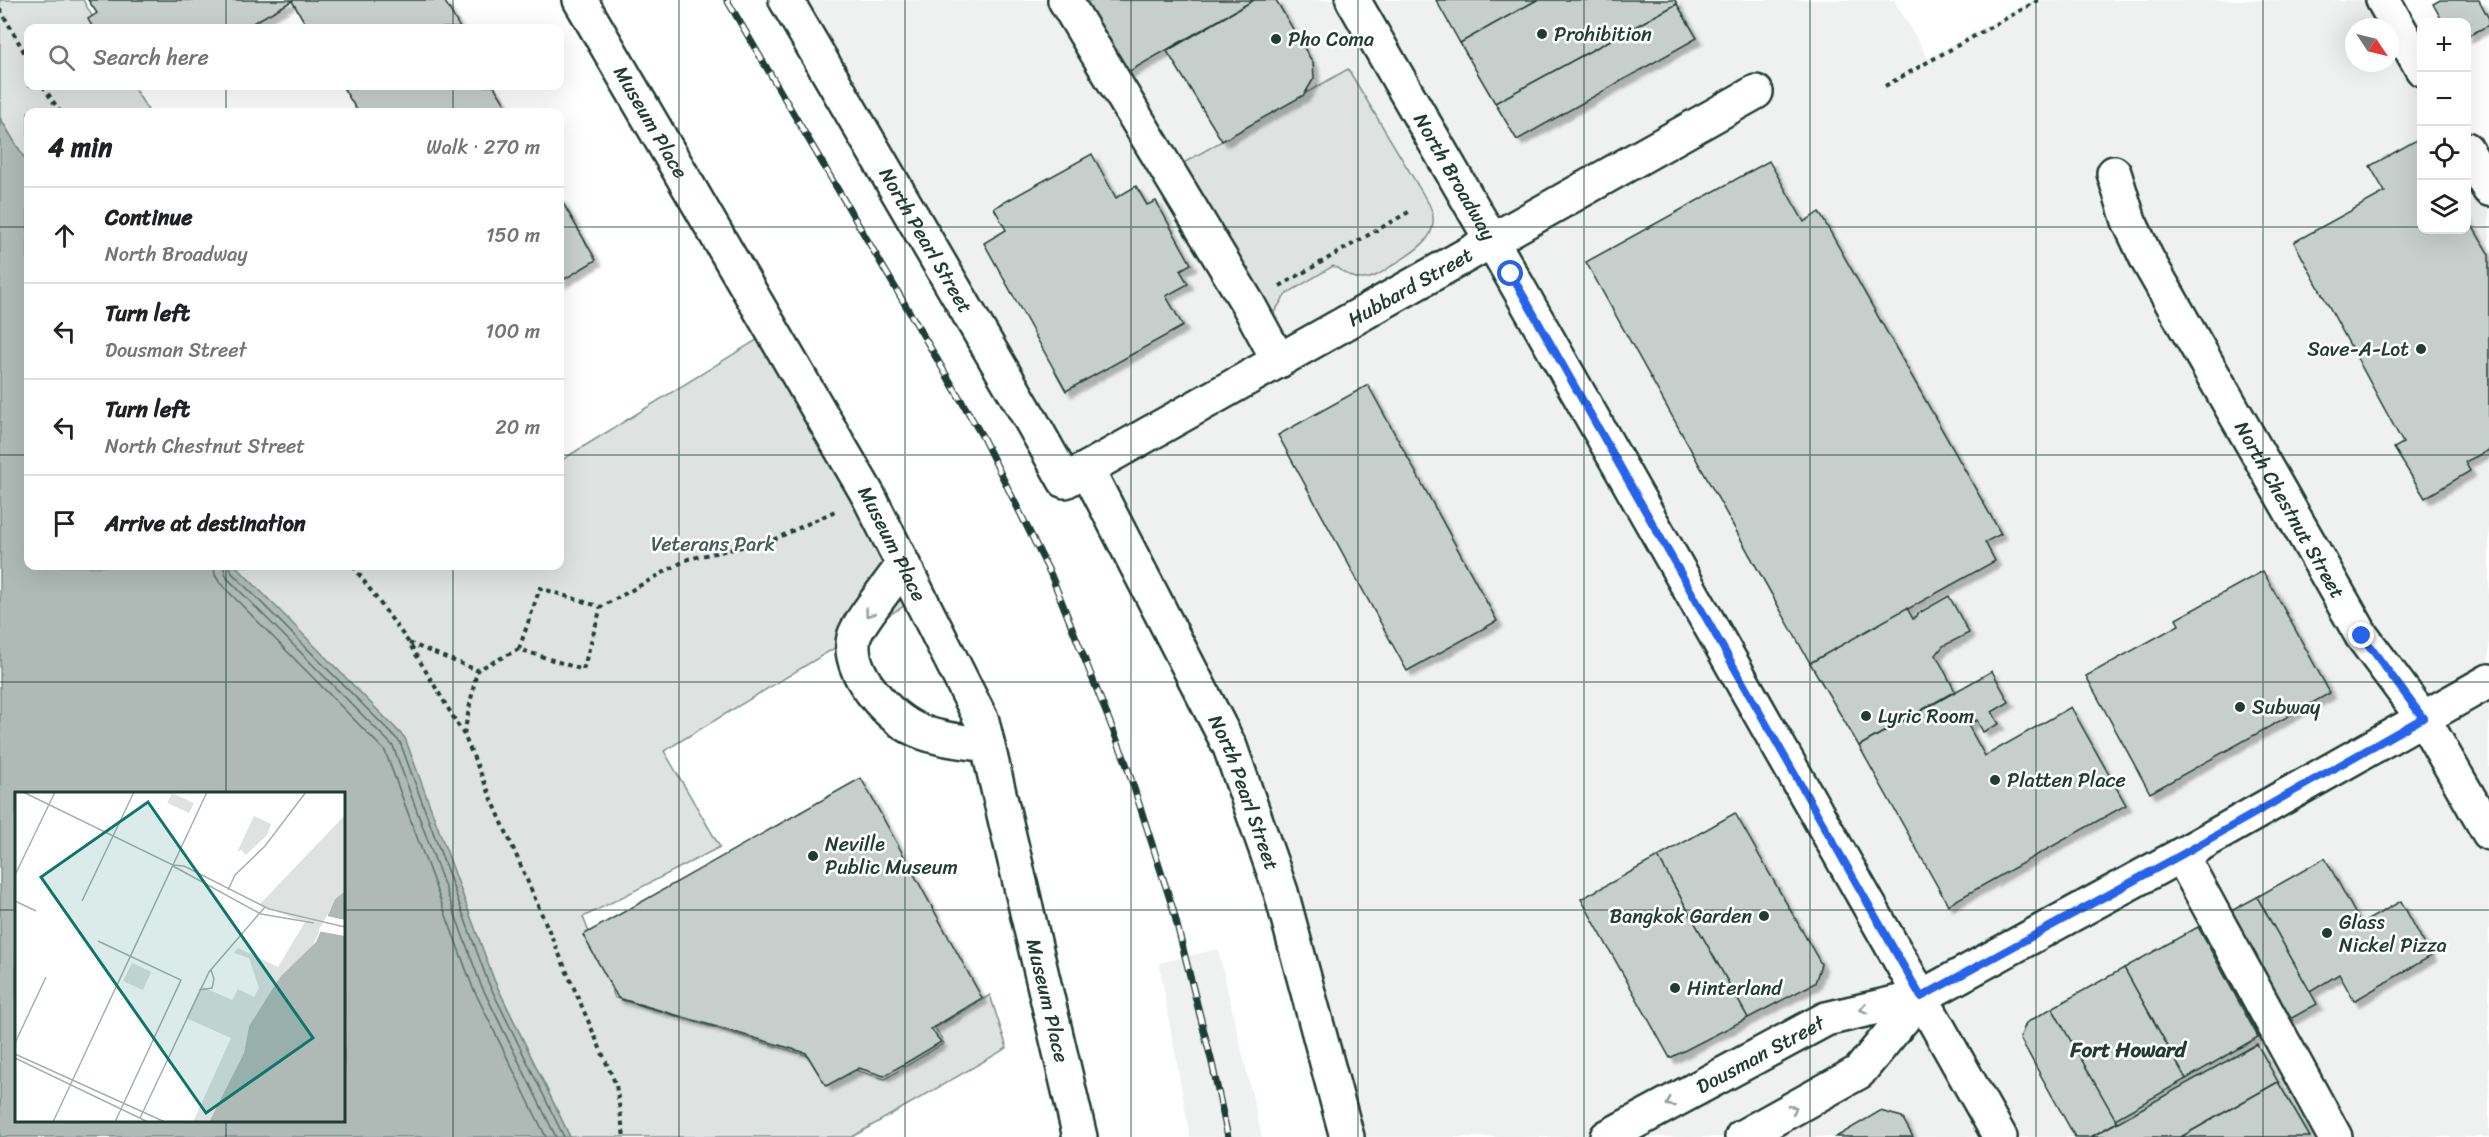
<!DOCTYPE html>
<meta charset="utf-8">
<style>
body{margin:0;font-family:Sriracha,sans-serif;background:#f6f6f6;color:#202124}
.controls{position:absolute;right:18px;top:18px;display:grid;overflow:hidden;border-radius:12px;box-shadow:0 6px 24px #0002}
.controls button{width:54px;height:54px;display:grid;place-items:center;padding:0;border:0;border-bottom:2px solid #e0e0e0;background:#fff;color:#202124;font:30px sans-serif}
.compass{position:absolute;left:2345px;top:18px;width:54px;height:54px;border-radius:50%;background:#fff;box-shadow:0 6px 24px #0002;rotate:125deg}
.stop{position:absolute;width:18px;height:18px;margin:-14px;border:4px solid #2563eb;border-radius:50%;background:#fff}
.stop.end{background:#2563eb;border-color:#fff;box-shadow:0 2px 6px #0008}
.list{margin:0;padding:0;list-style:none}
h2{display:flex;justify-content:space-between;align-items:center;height:78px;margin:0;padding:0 24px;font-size:26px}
h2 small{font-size:20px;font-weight:400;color:#757577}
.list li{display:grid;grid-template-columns:39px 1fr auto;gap:18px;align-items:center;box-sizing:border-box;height:96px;padding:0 24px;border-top:2px solid #e0e0e0}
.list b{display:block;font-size:22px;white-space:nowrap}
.list p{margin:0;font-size:20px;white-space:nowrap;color:#757577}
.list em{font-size:20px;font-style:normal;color:#757577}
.icon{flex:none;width:33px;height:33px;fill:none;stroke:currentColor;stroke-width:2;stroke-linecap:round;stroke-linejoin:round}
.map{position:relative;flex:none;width:2489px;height:1137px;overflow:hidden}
.search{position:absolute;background:#fff;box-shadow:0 6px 24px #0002;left:24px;top:24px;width:540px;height:66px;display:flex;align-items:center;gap:15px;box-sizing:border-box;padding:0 21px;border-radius:12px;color:#757577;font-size:22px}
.panel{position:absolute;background:#fff;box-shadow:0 6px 24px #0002;left:24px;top:108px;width:540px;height:462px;border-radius:12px}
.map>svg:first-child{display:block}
.built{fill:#eef1f0;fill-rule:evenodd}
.green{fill:#dee3e2;stroke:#7e908b;stroke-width:1.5}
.water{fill:#afbab7;stroke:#758883;stroke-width:1.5;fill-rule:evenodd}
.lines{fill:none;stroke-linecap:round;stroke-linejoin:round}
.shore{stroke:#596f68;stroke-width:1.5}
.building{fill:#c7cfcc;stroke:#1f3d34;stroke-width:1.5;filter:url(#shadow)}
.minor-casing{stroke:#1f3d34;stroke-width:38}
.major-casing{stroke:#1f3d34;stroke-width:38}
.path{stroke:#1f3d34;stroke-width:4;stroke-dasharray:4.5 4.5;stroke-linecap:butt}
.minor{stroke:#fff;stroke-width:33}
.major{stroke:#fff;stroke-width:33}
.rail-casing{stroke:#1f3d34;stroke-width:7}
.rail{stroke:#fff;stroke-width:4.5;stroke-dasharray:14;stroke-linecap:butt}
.oneway{stroke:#8f9e9a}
.route{stroke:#2563eb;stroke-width:8}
.grid{fill:none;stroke:#1f3d34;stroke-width:1.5;stroke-opacity:0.55}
.poi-dot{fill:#1f3d34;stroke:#fff;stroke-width:2}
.labels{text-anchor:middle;stroke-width:5;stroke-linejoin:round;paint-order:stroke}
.poi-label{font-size:20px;fill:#1f3d34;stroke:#fff;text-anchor:start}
.street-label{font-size:20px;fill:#1f3d34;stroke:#fff}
.park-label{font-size:20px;fill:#455e57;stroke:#fff}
.neighbourhood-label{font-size:21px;font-weight:bold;fill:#1f3d34;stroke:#fff}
.inset-road{fill:none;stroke:#a5b1ae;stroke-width:1.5}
.view{fill:#0f766e;fill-opacity:0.15;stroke:#0f766e;stroke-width:3}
.inset-edge{fill:none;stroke:#1f3d34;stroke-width:3}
</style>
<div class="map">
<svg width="2489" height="1137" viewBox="0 0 2489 1137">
<defs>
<filter id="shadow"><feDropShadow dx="5.5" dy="5.5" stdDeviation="1.5" flood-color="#0004"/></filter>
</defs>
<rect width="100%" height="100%" fill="#fff"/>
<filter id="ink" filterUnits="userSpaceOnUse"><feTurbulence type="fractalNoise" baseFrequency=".0167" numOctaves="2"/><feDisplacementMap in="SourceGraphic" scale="12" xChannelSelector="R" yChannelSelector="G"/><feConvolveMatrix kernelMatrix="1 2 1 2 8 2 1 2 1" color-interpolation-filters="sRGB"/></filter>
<g filter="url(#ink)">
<!-- built -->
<g class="built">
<path d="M786,0H1894L1928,58L2033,0H2383L2421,69L2422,230H2466L2467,149L2489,189V1137H1347L1281,892L1105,502L1065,481ZM2354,27H2390V63H2354Z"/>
<path d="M1218,949L1262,1137H1190L1159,963Z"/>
</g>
<!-- green -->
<g class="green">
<path d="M0,0H83L99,28H28V86H133L149,112H28V164L0,118Z"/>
<path d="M1348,69L1429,204C1444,236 1416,250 1393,265C1384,271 1374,279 1363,279C1353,280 1342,270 1333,266L1286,294L1271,317L1180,165Z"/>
<path d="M773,330L919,597L664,751L720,847L583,917L615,998L885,1079L944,1043L935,1028L990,995L1007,1048L852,1137H570L494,980L457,881L236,566H560V461Z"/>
</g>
<!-- water -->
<path class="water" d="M0,118L28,164V566H236L405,738L494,980L570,1137H0ZM16,794H344V1120H16Z"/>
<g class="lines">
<!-- shore -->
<g class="shore">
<path d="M214,566L215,575L220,583L385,751L473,988L546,1137"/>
<path d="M223,566L227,578L393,746L481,985L556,1137"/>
<path d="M230,566L232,573L400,742L488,982L564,1137"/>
</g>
</g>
<!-- building -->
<g class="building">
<path d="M88,0H444L460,28H308L292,1L244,28H93L88,19L97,13Z"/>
<path d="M1084,0H1254L1128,72Z"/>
<path d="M1254,0H1276L1313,63L1314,78L1304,95L1222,141L1167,51Z"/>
<path d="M1436,0H1537L1460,43Z"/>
<path d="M1537,0H1675L1677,4L1495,103L1460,43Z"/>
<path d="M2440,0H2479L2489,19V25L2466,37V22H2443L2433,4Z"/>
<path d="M1677,4L1697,38L1517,140L1495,103Z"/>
<path d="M342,86H494L510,112H358Z"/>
<path d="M2422,137V230H2466V215L2489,255V450L2465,462L2470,471L2425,498L2394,448L2403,443L2294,242L2385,192L2370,166Z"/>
<path d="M1092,154L1116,198L1136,186L1147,205L1156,201L1191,264L1180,270L1188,284L1166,296L1183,326L1066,391L984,243L1006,230L994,208Z"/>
<path d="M1769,161L1804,222L1819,212L2001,534L1985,542L1995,561L1810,663L1586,262Z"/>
<path d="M560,198L596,260L560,282Z"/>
<path d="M1368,385L1497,621L1407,671L1278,435Z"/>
<path d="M2263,571L2330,693L2150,793L2086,676L2179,625L2176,619Z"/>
<path d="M1949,596L1969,633L1943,646L1936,655L1955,691L1859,746L1810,663L1907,608L1913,619L1919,613Z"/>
<path d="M1992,671L2009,702L1992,712L1999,724L1983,732L1977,720L1968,725L1985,756L2071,707L2126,805L1948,905L1859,746Z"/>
<path d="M861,778L982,998L931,1029L941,1042L884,1076L859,1068L826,1086L806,1053L618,998L583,935Z"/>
<path d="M1735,813L1821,964L1815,983L1748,1018L1658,857Z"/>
<path d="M1658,857L1748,1018L1670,1058L1581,899Z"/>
<path d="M2325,858L2361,924L2401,901L2431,956L2354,1001L2339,974L2310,992L2257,897Z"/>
<path d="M2257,897L2317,1004L2281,1024L2220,917Z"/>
<path d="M2198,927L2258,1037L2186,1079L2124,968Z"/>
<path d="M2124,968L2186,1079L2115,1119L2052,1008Z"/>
<path d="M2052,1008L2117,1122L2091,1137H2075L2020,1038L2026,1023Z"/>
<path d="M2257,1044L2278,1082L2181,1137H2091Z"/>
<path d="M2278,1082L2310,1137H2181Z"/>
<path d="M1880,1111L1902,1117L1913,1137H1836Z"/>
</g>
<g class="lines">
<!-- minor casing -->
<g class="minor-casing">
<g id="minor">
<path id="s1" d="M580,0L868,495L982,721L1080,1137"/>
<path id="s2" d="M786,0L1032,422L1065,481L1756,92"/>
<path d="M1065,0L1248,304L1279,361"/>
<path id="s3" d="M1353,0L1492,241L1921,997L2181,855L2489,681"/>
<path d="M2383,0L2422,69"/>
<path d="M2466,149L2489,189"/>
<path id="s4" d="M2114,173L2129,221L2147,259L2362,636L2423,718L2489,833"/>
<path id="s5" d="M1087,469L1230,747L1281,892L1347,1137"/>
<path d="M903,565C893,580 858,622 854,637C850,654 857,670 866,684C902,735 929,737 987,745"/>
<path d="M2181,855L2335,1137"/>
</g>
</g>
<!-- major casing -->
<g class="major-casing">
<g id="major">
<path d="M1921,997L2000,1137"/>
<path id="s6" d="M1607,1137L1826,1019L1921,997"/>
<path d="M1742,1137L1859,1072L1921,997"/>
</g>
</g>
<!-- path -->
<g class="path">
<path d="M0,9L28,59"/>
<path d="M43,86L60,112"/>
<path d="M1885,86L2039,0"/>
<path d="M1280,286L1412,210"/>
<path d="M353,566L409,643L464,735L616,1085L624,1137"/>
<path d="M409,643L477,670"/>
<path d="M519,649L540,588L601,607"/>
<path d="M464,734L477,670L519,649L583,670L601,607L688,559L773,540L835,511"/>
</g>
<!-- minor -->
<use href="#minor" class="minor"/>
<!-- major -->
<use href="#major" class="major"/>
<!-- rail casing -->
<g class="rail-casing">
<path id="rail" d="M727,0L982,436L1051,575L1125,760L1173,909L1212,1063L1228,1137"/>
</g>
<!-- rail -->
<use href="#rail" class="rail"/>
</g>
<!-- one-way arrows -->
<defs><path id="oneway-chevron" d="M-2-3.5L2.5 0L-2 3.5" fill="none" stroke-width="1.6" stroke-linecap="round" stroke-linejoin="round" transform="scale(1.5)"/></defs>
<g class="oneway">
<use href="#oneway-chevron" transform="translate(869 613) rotate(127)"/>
<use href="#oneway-chevron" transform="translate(1864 1009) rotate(167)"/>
<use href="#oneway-chevron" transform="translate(1670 1103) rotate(152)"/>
<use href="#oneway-chevron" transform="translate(1793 1109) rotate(-29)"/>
</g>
</g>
<g class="lines" filter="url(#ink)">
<!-- route -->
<path class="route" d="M1511,274L1921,997L2181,855L2423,718L2362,636"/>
</g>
<!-- grid -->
<path class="grid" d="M226,0V28M453,0V28M679,0V1137M905,0V1137M1131,0V1137M1358,0V1137M1584,0V1137M1810,0V1137M2036,0V1137M2263,0V1137M226,86V112M453,86V112M0,227H28M560,227H2422M2466,227H2489M0,455H28M560,455H2489M226,566V794M453,566V1137M0,682H2489M0,910H16M344,910H2489M226,1120V1137"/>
<!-- markers -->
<g class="poi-dot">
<circle cx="1542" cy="34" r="6"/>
<circle cx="1276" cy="39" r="6"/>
<circle cx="2421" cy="349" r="6"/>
<circle cx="2240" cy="707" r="6"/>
<circle cx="1866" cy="716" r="6"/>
<circle cx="1995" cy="780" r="6"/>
<circle cx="813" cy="856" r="6"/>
<circle cx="1764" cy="916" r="6"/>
<circle cx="2327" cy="933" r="6"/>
<circle cx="1675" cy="988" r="6"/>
</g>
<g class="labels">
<!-- poi labels -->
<g class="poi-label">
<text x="1554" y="41">Prohibition</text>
<text x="1288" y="46">Pho Coma</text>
<text x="2409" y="356" text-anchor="end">Save-A-Lot</text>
<text x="2252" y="714">Subway</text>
<text x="1878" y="723">Lyric Room</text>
<text x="2007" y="787">Platten Place</text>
<text x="825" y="851">Neville<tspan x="825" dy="23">Public Museum</tspan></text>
<text x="1752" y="923" text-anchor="end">Bangkok Garden</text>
<text x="2339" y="929">Glass<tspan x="2339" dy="23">Nickel Pizza</tspan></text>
<text x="1687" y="995">Hinterland</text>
</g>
<!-- street labels -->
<g class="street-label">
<text dy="7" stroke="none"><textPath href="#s1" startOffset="141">Museum Place</textPath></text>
<text dy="7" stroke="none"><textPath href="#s3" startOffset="204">North Broadway</textPath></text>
<text dy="7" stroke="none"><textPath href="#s2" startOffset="278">North Pearl Street</textPath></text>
<text dy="7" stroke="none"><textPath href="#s2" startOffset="952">Hubbard Street</textPath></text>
<text dy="7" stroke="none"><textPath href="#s4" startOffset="381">North Chestnut Street</textPath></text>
<text dy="7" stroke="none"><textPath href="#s1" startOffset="627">Museum Place</textPath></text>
<text dy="7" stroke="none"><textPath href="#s5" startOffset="360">North Pearl Street</textPath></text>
<text dy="7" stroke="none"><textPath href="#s1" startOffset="1113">Museum Place</textPath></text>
<text dy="7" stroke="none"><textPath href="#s6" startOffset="174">Dousman Street</textPath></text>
</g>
<!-- park labels -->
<g class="park-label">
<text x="713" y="551">Veterans Park</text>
</g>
<!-- neighbourhood labels -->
<g class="neighbourhood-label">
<text x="2128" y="1057">Fort Howard</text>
</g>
</g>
<!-- overview -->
<g transform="translate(15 792)">
<rect width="330" height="330" fill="#fff"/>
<path d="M157,1L179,11L174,21L152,11ZM330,23V99L320,107L297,155L265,185L234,234L229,261L194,330H178L216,246L171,226L186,194L217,208L223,197L239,205L244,196L234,166L219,161L223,156L263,175L290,130L244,113ZM239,24L256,32L252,43L231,63L226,58L222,60ZM117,171L136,180L128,198L108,189Z" fill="#dee3e2"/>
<path d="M330,99V330H194L229,261L234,234L265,185L301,150L320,107Z" fill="#afbab7"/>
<path d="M312,124L330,128V144L303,139Z" fill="#fff"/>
<path class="inset-road" d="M8,0L158,73L38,330M158,73L169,74L254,117L330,135M158,73L192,0M158,74L246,122L299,131M0,83L40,0M213,98L220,83L250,54L291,0M0,109L21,119M67,109L119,0M83,149L166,188L100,330M184,198L197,196L199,187L196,178M0,251L31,185M0,262L150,330M0,266L133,330M125,326L194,180L250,115"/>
<path class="view" d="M133,10L298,246L191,321L26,85Z"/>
<rect width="330" height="330" class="inset-edge"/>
</g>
</svg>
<div class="controls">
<button>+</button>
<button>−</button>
<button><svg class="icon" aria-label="locate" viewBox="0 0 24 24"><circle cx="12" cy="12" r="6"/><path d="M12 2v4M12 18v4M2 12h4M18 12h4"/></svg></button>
<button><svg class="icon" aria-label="layers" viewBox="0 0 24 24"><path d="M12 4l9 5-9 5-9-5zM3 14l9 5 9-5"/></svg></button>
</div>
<svg class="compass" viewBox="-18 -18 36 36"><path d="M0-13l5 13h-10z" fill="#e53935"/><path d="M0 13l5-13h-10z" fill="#757577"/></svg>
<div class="stop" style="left:1511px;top:274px"></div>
<div class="stop end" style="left:2362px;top:636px"></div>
<div class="search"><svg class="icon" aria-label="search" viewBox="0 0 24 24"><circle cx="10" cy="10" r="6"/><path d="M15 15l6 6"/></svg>Search here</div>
<section class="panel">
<h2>4 min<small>Walk · 270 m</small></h2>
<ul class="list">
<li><svg class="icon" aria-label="ahead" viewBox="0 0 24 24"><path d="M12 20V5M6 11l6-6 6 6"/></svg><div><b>Continue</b><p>North Broadway</p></div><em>150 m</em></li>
<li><svg class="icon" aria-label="left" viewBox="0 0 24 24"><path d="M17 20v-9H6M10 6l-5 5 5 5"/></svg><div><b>Turn left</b><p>Dousman Street</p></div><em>100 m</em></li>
<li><svg class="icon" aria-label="left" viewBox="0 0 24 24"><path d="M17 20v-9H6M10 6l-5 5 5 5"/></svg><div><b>Turn left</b><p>North Chestnut Street</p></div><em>20 m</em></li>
<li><svg class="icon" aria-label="arrive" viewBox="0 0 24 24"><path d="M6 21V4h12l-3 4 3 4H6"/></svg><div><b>Arrive at destination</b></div></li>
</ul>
</section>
</div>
